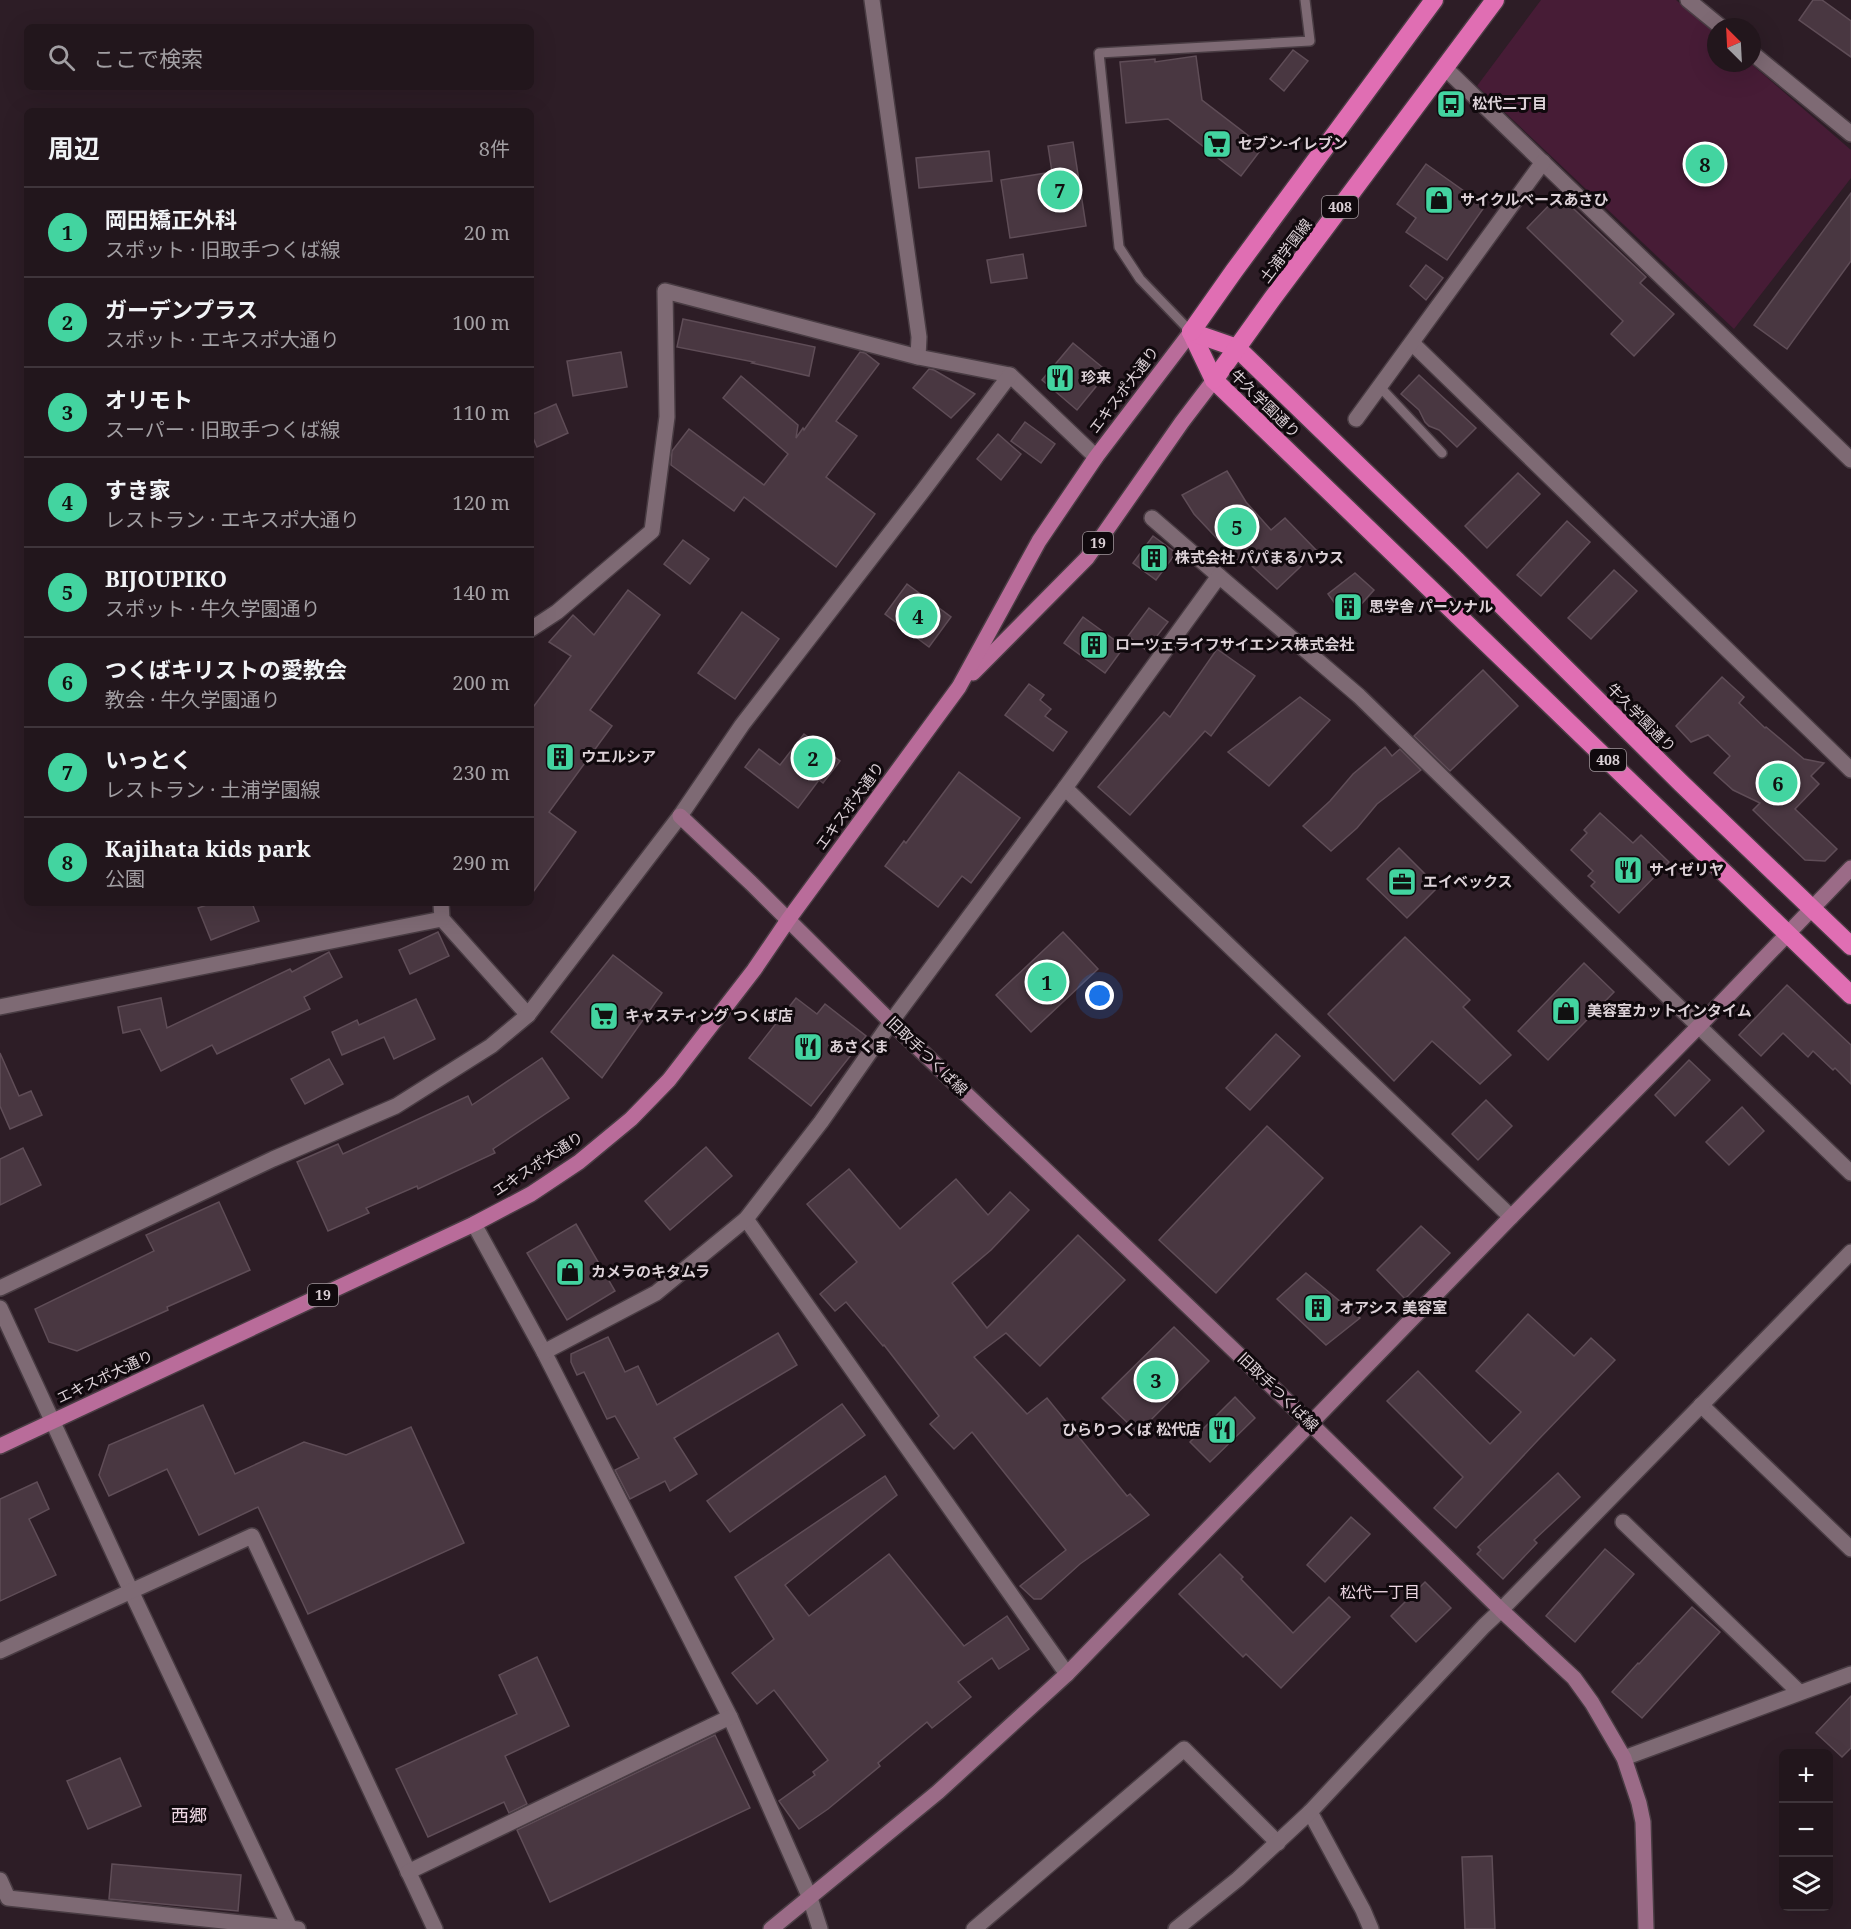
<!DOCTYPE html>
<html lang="ja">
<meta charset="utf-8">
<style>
body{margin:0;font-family:"Noto Serif","Noto Sans JP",serif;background:#2e2329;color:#f1f3f6}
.controls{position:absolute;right:18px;bottom:18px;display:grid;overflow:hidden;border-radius:9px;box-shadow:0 6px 24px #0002}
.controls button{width:54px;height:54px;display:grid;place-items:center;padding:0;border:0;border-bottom:2px solid #3f353b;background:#22161c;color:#f1f3f6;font:30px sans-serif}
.compass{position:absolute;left:1707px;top:18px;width:54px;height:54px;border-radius:50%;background:#22161c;box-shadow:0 6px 24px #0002;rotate:336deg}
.you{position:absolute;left:1100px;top:996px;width:21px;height:21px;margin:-15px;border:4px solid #fff;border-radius:50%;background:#1a73e8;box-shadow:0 0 0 9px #1a73e833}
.badge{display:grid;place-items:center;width:39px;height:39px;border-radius:50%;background:#43d4a0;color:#111;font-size:20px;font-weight:700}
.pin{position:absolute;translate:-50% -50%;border:3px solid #fff;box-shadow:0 2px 6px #0006}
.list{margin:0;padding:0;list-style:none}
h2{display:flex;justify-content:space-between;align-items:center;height:78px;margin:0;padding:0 24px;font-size:26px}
h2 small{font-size:20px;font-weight:400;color:#a29fa3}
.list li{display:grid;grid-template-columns:39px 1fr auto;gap:18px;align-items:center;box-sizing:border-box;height:90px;padding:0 24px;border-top:2px solid #3f353b}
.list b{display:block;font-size:22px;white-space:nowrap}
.list p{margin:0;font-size:20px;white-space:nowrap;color:#a29fa3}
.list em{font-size:20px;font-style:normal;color:#a29fa3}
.icon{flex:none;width:33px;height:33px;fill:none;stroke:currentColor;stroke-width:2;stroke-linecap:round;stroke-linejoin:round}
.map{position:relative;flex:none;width:1851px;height:1929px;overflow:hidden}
.search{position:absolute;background:#22161c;box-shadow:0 6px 24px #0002;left:24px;top:24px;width:510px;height:66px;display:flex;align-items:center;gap:15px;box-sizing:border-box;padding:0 21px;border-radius:9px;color:#a29fa3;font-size:22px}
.panel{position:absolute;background:#22161c;box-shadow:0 6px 24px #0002;left:24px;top:108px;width:510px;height:798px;border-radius:9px}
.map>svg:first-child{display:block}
.green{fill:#471c36}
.building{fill:#493741;stroke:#5f4d57;stroke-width:1.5}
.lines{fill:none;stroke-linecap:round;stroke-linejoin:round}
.lane-casing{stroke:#493c43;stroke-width:12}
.street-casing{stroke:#493c43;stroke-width:18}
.secondary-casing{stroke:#493c43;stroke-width:18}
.primary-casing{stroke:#493c43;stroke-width:18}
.highway-casing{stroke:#493c43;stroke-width:21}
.lane{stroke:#7e6a74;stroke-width:9}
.street{stroke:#7e6a74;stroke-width:15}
.secondary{stroke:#9b6b87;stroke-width:15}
.primary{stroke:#b96c9a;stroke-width:15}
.highway{stroke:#e06eb3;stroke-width:18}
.labels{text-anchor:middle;stroke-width:6;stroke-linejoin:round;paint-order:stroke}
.shield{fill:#10090d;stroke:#9f959a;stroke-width:1.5}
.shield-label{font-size:14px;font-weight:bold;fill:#dcd1d7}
.poi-label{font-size:15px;font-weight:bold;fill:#dcd1d7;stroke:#10090d;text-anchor:start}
.street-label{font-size:15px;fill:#dcd1d7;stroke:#10090d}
.neighbourhood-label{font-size:16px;fill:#ebd5e1;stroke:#10090d}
.quarter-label{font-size:18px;fill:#ebd5e1;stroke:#10090d}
</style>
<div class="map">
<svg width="1851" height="1929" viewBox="0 0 1851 1929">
<rect width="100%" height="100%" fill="#2d1d26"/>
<!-- green -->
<path class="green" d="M1541,0H1676L1716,34V63H1750L1851,150V178L1734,329L1477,86Z"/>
<!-- building -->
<g class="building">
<path d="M1813,0H1822L1851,21V57L1799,20Z"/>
<path d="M1293,50L1308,61L1284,91L1270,79Z"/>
<path d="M1196,56L1202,100L1263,147L1241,176L1168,119L1126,123L1120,62L1155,59V62Z"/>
<path d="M1073,142L1086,226L1010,238L1001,180L1052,172L1048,146Z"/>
<path d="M989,151L992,181L919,188L916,158Z"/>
<path d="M1426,164L1485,206L1447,260L1406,232L1416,218L1397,204Z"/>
<path d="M1851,193V261L1787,349L1754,325Z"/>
<path d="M1559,195L1646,277L1640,283L1674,314L1634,356L1611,334L1623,321L1527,228Z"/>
<path d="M1023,254L1027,278L991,283L987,260Z"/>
<path d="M1426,265L1443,278L1426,300L1410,286Z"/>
<path d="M683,319L815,347L809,376L752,363L754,362L677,347Z"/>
<path d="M1073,343L1108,372L1077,410L1042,380Z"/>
<path d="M621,352L627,387L573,396L567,361Z"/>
<path d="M860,352L865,353L879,364L836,421L857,436L826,477L875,514L836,567L744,497L734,511L671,465L672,451L689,429L764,485L788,454L723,398L741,376L798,425L796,438L803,428L804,430Z"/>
<path d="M929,369L934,370L975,394L951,418L913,388Z"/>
<path d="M1419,375L1476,428L1457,447L1439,430L1429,426L1425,422L1419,410L1401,394Z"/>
<path d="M556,404L568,433L537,447L531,433V415Z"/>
<path d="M1025,422L1055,444L1041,463L1011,441Z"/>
<path d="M998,434L1021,454L1001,480L977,459Z"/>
<path d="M1227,471L1246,502L1271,530L1285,518L1317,551L1277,589L1242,557L1238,561L1194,514L1182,495Z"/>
<path d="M1518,473L1540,494L1487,548L1465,526Z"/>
<path d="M1567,521L1590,542L1541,596L1517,575Z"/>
<path d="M1153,536L1176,553L1156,580L1133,563Z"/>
<path d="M683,540L709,559L690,584L664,564Z"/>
<path d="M1614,570L1637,591L1591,639L1568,618Z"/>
<path d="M1355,573L1374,590L1347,620L1328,594Z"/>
<path d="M907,584L951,617L929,647L885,614Z"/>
<path d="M628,590L660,615L590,710L612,726L549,812L576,832L531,895V710L571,656L549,642L573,615L594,635Z"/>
<path d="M1149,608L1168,622L1146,650L1128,636Z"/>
<path d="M742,612L779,639L735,699L698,673Z"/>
<path d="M1083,617L1124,647L1105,673L1064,643Z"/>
<path d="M1217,649L1255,676L1211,736L1205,731L1130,815L1098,787L1164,712L1170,717Z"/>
<path d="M1483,670L1518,706L1450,771L1414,736Z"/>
<path d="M1722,677L1744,697L1739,703L1765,728L1766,727L1804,759L1824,763L1811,776L1819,784L1795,809L1837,849L1825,861L1805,860L1753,810L1760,803L1733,790L1714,773L1730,756L1708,735L1691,742L1676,726Z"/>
<path d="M1029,684L1044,695L1040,700L1051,709L1045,716L1067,732L1053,751L1005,715Z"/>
<path d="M1300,697L1330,720L1269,786L1228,752Z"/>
<path d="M804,734L840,761L823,783L819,780L798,808L745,767L759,749L780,765Z"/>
<path d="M1385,747L1392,756L1400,749L1421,770L1377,804L1357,828L1331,851L1303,826L1330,801L1353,774Z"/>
<path d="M959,772L1020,818L971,883L962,876L938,907L885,866L904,841L906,843Z"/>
<path d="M1600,813L1633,843L1641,835L1669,862L1619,913L1591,886L1595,882L1588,876L1593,871L1571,850L1587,833L1584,830Z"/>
<path d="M1399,848L1438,887L1407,918L1367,879Z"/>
<path d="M212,903H252L259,921L211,940L198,908Z"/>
<path d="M438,932L449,956L410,974L399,950Z"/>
<path d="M1063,932L1098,969L1031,1032L996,995Z"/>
<path d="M1405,937L1470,1000L1463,1007L1511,1055L1480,1084L1432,1041L1394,1081L1328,1014Z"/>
<path d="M329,952L342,977L304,997L310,1009L217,1054L212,1045L161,1071L140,1029L123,1033L118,1007L161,998L167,1028L290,969L292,972Z"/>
<path d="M613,955L662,993L602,1078L551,1032Z"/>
<path d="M1584,963L1614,992L1548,1060L1518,1031Z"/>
<path d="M1787,985L1851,1045V1084L1835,1068L1833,1070L1813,1051L1808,1057L1783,1033L1761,1056L1739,1035Z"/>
<path d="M796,998L817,1014L825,1004L866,1036L811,1106L749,1058Z"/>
<path d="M416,999L435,1039L394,1059L384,1037L342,1055L332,1032L357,1020L359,1025Z"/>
<path d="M1276,1034L1300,1056L1250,1110L1226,1088Z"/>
<path d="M0,1053L19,1096L31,1091L42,1115L10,1129L0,1106Z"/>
<path d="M542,1058L569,1098L493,1149L495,1153L418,1189L417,1186L366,1208L369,1213L328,1231L297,1162L338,1144L343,1154L468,1096L472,1105Z"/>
<path d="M329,1059L343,1084L305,1104L291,1079Z"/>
<path d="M1689,1060L1710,1080L1675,1116L1655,1095Z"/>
<path d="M1486,1100L1512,1126L1478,1160L1452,1134Z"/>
<path d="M1742,1107L1764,1131L1729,1165L1706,1142Z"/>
<path d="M1267,1126L1323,1178L1216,1293L1159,1240Z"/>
<path d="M706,1147L732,1176L670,1230L645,1201Z"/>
<path d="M23,1148L41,1185L0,1205V1159Z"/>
<path d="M849,1169L900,1229L956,1179L988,1215L1010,1192L1029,1210L991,1250L952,1283L987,1328L1078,1235L1125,1280L1040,1366L1006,1333L974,1357L1027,1414L1047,1398L1127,1496L1130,1494L1149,1515L1080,1564L1041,1599H1034L1020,1586L1066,1550L972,1432L954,1449L930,1424L939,1416L884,1345L883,1346L846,1302L835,1311L820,1294L857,1262L807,1204Z"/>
<path d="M219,1202L250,1270L167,1307L168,1310L77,1351L49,1342L35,1309L154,1251L146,1235Z"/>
<path d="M576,1224L615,1291L567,1320L527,1253Z"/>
<path d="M1421,1226L1450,1253L1405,1299L1377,1270Z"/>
<path d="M1306,1273L1360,1318L1326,1345L1277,1299Z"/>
<path d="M1528,1314L1574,1356L1591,1338L1615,1360L1538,1440L1456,1528L1434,1508L1463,1477L1387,1401L1418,1371L1490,1444L1521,1412L1476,1371Z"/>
<path d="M1174,1327L1209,1361L1138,1433L1102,1398Z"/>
<path d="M778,1333L797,1365L674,1438L697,1474L670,1491L665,1481L630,1499L615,1470L639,1458L615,1416L607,1419L584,1372L577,1375L571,1362V1354L608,1337L625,1372L638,1366L657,1405Z"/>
<path d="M1235,1397L1255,1418L1210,1462L1190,1442Z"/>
<path d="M842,1404L865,1435L730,1532L707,1501Z"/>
<path d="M203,1405L235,1474L304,1442L346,1455L411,1427L464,1543L308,1614L258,1507L199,1535L167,1469L109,1496L99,1475L109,1445Z"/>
<path d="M1558,1473L1580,1497L1534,1540L1537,1543L1503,1579L1477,1554L1481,1550L1478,1547Z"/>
<path d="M885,1476L897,1495L785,1585L809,1616L889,1554L964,1646L1007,1616L1029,1649L999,1669L992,1658L958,1682L971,1697L932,1728L927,1722L878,1763L880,1766L828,1809L799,1829L779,1801L815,1775L813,1772L828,1760L774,1690L757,1704L732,1673L774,1639L735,1577Z"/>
<path d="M37,1482L49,1509L29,1519L56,1575L0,1601V1499Z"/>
<path d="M1351,1517L1370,1534L1325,1582L1307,1565Z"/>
<path d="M1605,1549L1634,1574L1575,1642L1546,1616Z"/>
<path d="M1220,1554L1243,1577L1241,1579L1293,1633L1329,1597L1350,1617L1281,1688L1246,1654L1243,1657L1179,1594Z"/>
<path d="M1425,1582L1451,1608L1416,1642L1391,1616Z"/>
<path d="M1692,1607L1720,1632L1642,1718L1612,1692L1638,1663L1639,1664Z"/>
<path d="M537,1657L569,1726L505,1756L527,1804L509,1813L504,1802L428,1837L396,1769L517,1714L499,1675Z"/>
<path d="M1851,1696V1748L1842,1757L1816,1733Z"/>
<path d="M715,1735L750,1808L550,1902L517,1830Z"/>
<path d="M120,1758L141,1806L88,1829L67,1781Z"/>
<path d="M1492,1856L1495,1929H1465L1462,1857Z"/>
<path d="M112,1864L241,1875L238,1911L109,1899Z"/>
</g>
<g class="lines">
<!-- lane casing -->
<g class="lane-casing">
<g id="lane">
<path d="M1191,332L1140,279L1119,247L1099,53L1310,41L1305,0"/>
<path d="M1380,387L1442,453"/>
</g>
</g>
<!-- street casing -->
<g class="street-casing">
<g id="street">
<path d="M872,0L919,337L918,357"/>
<path d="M1688,0L1721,27"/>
<path d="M1752,53L1851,134"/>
<path d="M1444,67L1851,460"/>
<path d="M1412,343L1851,770"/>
<path d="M1356,419L1543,162"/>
<path d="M1152,518L1219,576"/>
<path d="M531,629L557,612L652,531L667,417L665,291L918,357L1010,375L1096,457"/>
<path d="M1065,788L1511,1217"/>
<path d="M441,903L442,919L528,1015"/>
<path d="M0,1007L442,919"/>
<path d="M746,1219L1067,1674"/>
<path d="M474,1224L544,1352L730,1717L810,1898L820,1929"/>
<path d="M0,1288L273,1159L396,1106L491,1046L528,1015L680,816L742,725L922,492L1010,375"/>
<path d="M0,1308L131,1591L290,1928"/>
<path d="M544,1352L656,1293L746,1219L821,1122L891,1022L1065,788L1219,576L1359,696L1572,904L1851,1173"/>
<path d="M1701,1405L1851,1549"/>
<path d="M1623,1522L1799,1692"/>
<path d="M0,1651L252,1536L435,1929"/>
<path d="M1624,1758L1851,1674"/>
<path d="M1310,1812L1363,1910L1371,1929"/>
<path d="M408,1872L730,1717"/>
<path d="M0,1880L8,1898L298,1929"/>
<path d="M974,1929L1184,1749L1278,1843"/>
<path d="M1176,1929L1238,1879L1310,1812L1484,1626L1501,1610L1851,1252"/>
</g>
</g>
<!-- secondary casing -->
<g class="secondary-casing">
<g id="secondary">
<path d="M680,816L751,883L891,1022L1310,1423L1501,1610L1574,1678L1592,1703L1624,1758L1639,1803L1643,1822L1646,1929"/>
<path d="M771,1929L938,1792L1067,1674L1511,1217L1699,1026L1851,868"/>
</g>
</g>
<!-- primary casing -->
<g class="primary-casing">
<g id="primary">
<path d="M973,673L1087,558L1182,422L1214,380"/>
<path d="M0,1446L474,1224L531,1194L579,1162L631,1119L669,1080L754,970L788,920L959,687L1039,541L1096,457L1191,332"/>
</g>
</g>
<!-- highway casing -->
<g class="highway-casing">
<g id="highway">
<path d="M1191,332L1214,380L1851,995"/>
<path d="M1191,332L1237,348L1457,561L1681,783L1851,946"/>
<path d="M1191,332L1234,271L1434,0"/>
<path d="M1214,380L1272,299L1495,0"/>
</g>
</g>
<!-- lane -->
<use href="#lane" class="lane"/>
<!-- street -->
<use href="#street" class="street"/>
<!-- secondary -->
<use href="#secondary" class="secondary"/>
<!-- primary -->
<use href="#primary" class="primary"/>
<!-- highway -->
<use href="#highway" class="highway"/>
</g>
<!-- icons -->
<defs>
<g id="bus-square" transform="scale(1.5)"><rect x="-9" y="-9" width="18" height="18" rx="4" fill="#43d4a0" stroke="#10090d"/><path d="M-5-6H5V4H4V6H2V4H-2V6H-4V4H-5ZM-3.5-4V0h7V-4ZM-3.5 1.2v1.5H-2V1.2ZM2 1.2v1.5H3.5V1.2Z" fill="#111"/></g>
<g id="supermarket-square" transform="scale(1.5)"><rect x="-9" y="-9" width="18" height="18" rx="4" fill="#43d4a0" stroke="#10090d"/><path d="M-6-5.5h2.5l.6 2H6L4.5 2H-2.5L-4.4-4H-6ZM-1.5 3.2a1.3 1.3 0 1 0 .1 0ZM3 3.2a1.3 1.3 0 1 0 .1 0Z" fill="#111"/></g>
<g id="shop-square" transform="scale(1.5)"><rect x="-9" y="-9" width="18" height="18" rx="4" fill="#43d4a0" stroke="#10090d"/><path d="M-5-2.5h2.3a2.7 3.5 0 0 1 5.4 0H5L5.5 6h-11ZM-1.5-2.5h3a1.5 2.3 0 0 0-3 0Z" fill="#111"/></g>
<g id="restaurant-square" transform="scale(1.5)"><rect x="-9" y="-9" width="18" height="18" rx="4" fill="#43d4a0" stroke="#10090d"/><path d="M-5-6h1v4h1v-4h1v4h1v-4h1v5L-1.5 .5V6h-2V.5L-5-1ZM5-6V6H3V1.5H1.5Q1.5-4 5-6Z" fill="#111"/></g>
<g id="building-square" transform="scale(1.5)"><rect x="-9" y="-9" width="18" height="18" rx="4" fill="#43d4a0" stroke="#10090d"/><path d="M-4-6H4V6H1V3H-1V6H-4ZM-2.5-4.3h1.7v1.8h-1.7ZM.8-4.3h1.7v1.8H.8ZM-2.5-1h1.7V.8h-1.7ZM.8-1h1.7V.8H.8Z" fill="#111"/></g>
<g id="office-square" transform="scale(1.5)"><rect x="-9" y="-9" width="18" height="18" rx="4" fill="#43d4a0" stroke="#10090d"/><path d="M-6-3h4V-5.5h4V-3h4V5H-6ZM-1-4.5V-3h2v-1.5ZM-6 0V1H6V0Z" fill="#111"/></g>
</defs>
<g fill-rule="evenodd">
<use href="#bus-square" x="1451" y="104"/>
<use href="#supermarket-square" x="1217" y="144"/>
<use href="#shop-square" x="1439" y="200"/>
<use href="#restaurant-square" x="1060" y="378"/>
<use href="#building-square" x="1154" y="558"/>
<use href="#building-square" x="1348" y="607"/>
<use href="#building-square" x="1094" y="645"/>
<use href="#building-square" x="560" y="757"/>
<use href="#restaurant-square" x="1628" y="870"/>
<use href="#office-square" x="1402" y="882"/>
<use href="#shop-square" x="1566" y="1011"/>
<use href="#supermarket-square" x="604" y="1016"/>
<use href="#restaurant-square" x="808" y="1047"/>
<use href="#shop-square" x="570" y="1272"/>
<use href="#building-square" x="1318" y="1308"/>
<use href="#restaurant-square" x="1222" y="1430"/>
</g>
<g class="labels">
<!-- shield labels -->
<g class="shield">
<rect x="1322" y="196" width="36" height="22" rx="4.5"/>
<rect x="1083" y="532" width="30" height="22" rx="4.5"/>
<rect x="1590" y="749" width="36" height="22" rx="4.5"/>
<rect x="308" y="1284" width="30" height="22" rx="4.5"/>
</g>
<g class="shield-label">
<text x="1340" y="212">408</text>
<text x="1098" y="548">19</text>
<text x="1608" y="765">408</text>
<text x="323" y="1300">19</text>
</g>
<!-- poi labels -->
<g class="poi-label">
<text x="1472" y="109">松代二丁目</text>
<text x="1238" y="149">セブン-イレブン</text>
<text x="1460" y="205">サイクルベースあさひ</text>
<text x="1081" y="383">珍来</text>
<text x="1175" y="563">株式会社 パパまるハウス</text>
<text x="1369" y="612">思学舎 パーソナル</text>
<text x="1115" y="650">ローツェライフサイエンス株式会社</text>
<text x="581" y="762">ウエルシア</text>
<text x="1649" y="875">サイゼリヤ</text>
<text x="1423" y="887">エイベックス</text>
<text x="1587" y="1016">美容室カットインタイム</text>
<text x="625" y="1021">キャスティング つくば店</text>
<text x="829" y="1052">あさくま</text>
<text x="591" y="1277">カメラのキタムラ</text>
<text x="1339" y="1313">オアシス 美容室</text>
<text x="1201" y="1435" text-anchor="end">ひらりつくば 松代店</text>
</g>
<!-- street labels -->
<g class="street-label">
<text transform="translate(1286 251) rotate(-53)" y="5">土浦学園線</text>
<text transform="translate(1124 390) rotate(-53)" y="5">エキスポ大通り</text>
<text transform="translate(1265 404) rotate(44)" y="5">牛久学園通り</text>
<text transform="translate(1641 718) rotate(45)" y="5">牛久学園通り</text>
<text transform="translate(850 806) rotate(-54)" y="5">エキスポ大通り</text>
<text transform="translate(927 1056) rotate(44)" y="5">旧取手つくば線</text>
<text transform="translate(538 1164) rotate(-33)" y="5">エキスポ大通り</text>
<text transform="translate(105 1377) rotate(-25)" y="5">エキスポ大通り</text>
<text transform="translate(1278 1392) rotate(44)" y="5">旧取手つくば線</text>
</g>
<!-- neighbourhood labels -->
<g class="neighbourhood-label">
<text x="1380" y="1598">松代一丁目</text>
</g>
<!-- quarter labels -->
<g class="quarter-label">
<text x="189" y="1822">西郷</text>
</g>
</g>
</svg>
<div class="controls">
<button>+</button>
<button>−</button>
<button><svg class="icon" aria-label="layers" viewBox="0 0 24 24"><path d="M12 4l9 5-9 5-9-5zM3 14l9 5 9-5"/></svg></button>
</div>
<svg class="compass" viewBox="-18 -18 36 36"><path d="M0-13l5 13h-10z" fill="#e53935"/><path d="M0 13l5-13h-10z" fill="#a29fa3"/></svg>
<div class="you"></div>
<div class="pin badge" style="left:1047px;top:982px">1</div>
<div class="pin badge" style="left:813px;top:758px">2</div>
<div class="pin badge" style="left:1156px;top:1380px">3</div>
<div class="pin badge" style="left:918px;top:616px">4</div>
<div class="pin badge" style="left:1237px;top:527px">5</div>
<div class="pin badge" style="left:1778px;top:783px">6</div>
<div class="pin badge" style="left:1060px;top:190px">7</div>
<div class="pin badge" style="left:1705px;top:164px">8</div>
<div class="search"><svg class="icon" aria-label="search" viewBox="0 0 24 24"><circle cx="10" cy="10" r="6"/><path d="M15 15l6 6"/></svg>ここで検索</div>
<section class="panel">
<h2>周辺<small>8件</small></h2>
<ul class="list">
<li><span class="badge">1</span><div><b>岡田矯正外科</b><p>スポット · 旧取手つくば線</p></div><em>20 m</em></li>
<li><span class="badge">2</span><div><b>ガーデンプラス</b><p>スポット · エキスポ大通り</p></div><em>100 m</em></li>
<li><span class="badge">3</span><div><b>オリモト</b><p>スーパー · 旧取手つくば線</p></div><em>110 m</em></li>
<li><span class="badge">4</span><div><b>すき家</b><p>レストラン · エキスポ大通り</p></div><em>120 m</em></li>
<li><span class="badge">5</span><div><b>BIJOUPIKO</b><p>スポット · 牛久学園通り</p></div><em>140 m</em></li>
<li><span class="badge">6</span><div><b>つくばキリストの愛教会</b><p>教会 · 牛久学園通り</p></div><em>200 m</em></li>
<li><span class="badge">7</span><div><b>いっとく</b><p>レストラン · 土浦学園線</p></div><em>230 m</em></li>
<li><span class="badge">8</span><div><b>Kajihata kids park</b><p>公園</p></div><em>290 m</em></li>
</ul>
</section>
</div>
